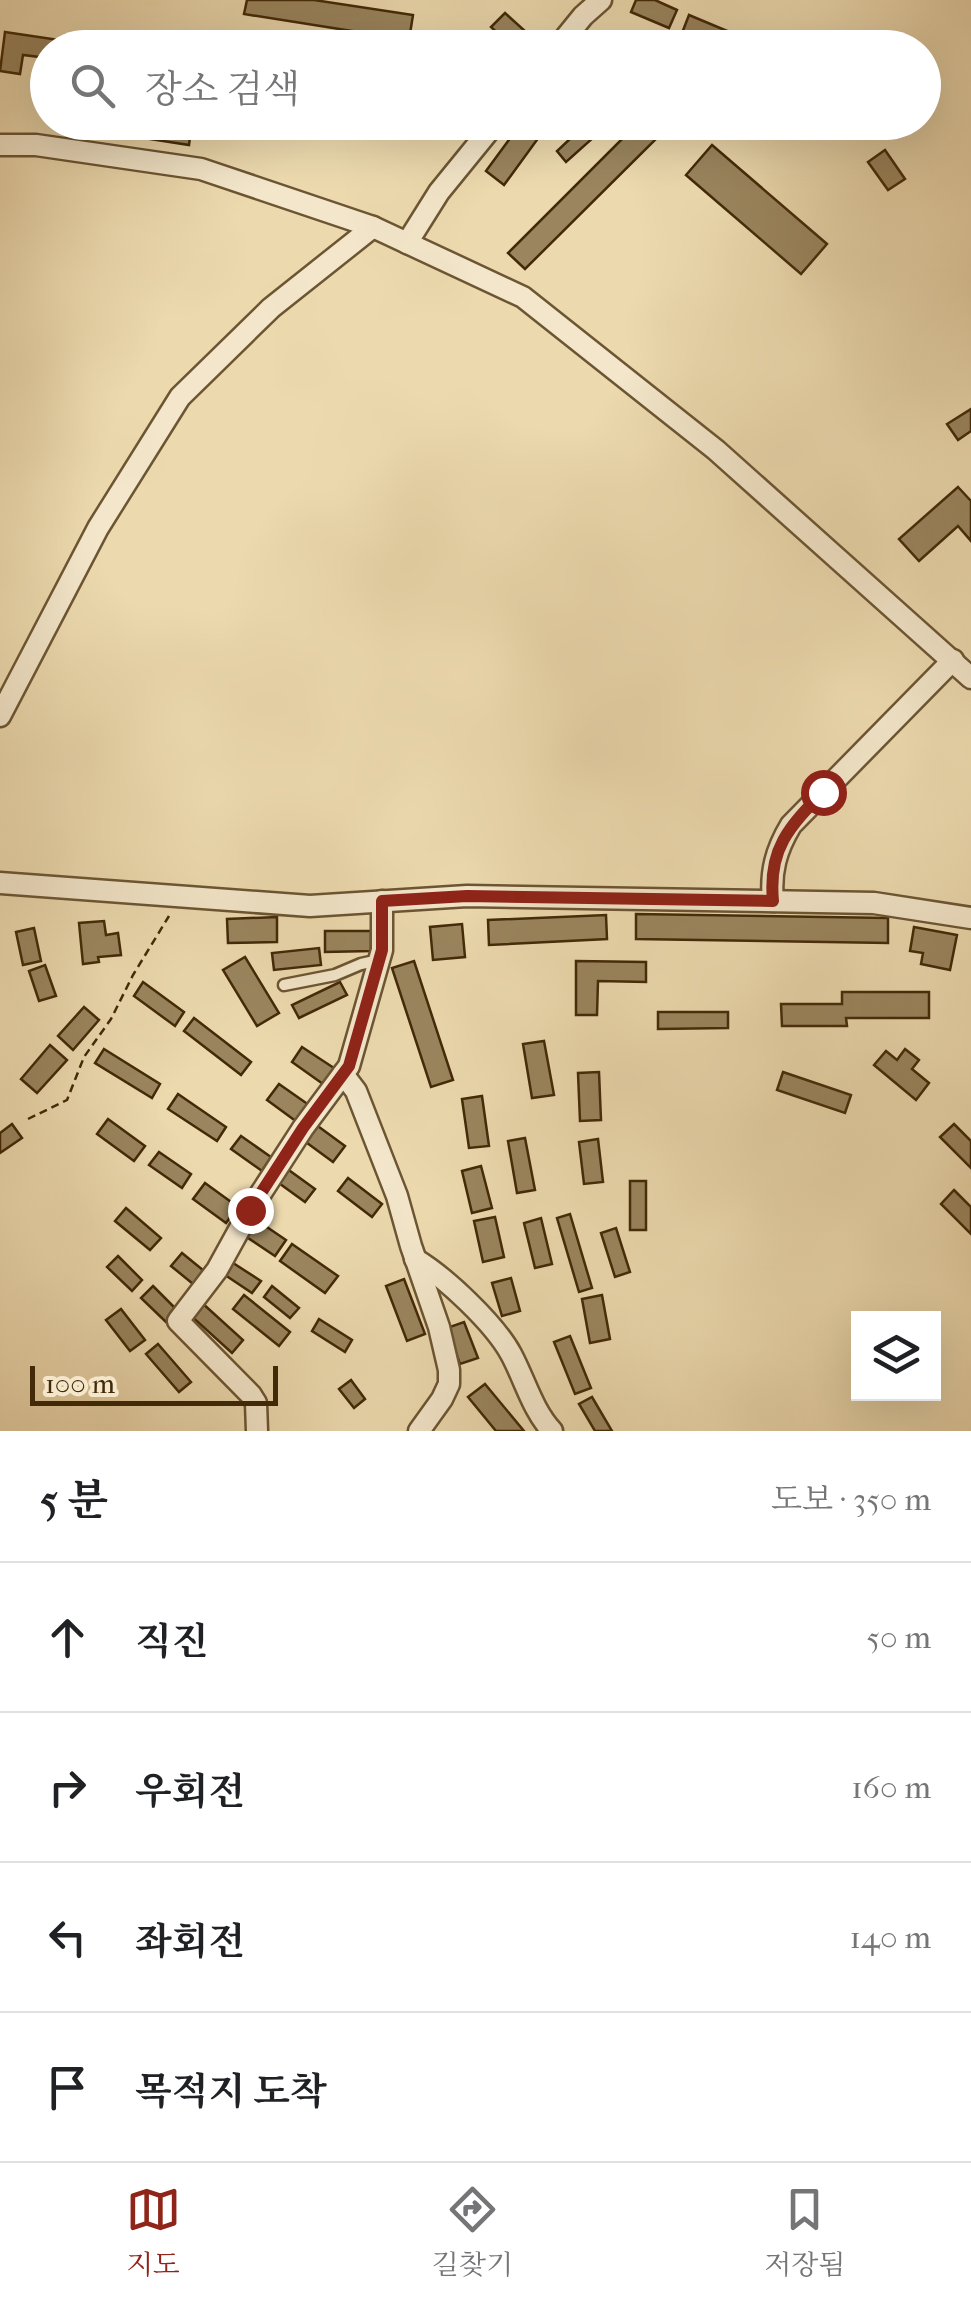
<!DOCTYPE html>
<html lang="ko">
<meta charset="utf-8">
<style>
body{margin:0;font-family:"IM FELL French Canon","Noto Serif KR",serif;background:#f6f6f6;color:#202124}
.controls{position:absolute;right:30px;bottom:30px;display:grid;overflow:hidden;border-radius:0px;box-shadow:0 10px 40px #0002}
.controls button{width:90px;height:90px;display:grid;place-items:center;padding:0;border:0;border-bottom:2px solid #e0e0e0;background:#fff;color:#202124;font:50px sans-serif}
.scale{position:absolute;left:30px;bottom:25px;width:248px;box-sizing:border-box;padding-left:10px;border:5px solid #422908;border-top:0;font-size:28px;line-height:35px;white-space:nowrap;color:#422908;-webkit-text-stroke:8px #f3e6ca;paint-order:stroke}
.stop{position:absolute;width:30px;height:30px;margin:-22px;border:8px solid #8f2418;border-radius:50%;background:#fff}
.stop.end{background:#8f2418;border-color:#fff;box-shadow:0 2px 10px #0008}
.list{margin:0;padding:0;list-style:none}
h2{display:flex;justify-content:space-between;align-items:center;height:130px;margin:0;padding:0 40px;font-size:42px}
h2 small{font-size:32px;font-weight:400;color:#757577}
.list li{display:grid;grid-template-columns:65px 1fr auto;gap:30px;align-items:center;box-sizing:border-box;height:150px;padding:0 40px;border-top:2px solid #e0e0e0}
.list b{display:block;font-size:38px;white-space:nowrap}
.list em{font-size:32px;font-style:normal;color:#757577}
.icon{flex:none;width:55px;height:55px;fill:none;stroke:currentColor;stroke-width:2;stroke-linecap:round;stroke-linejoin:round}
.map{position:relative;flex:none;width:971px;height:1431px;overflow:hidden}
.search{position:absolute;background:#fff;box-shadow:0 10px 40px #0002;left:30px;right:30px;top:30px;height:110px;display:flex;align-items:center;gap:25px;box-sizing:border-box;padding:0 35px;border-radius:55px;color:#757577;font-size:38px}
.sheet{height:730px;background:#fff}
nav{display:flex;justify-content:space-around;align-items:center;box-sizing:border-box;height:140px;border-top:2px solid #e0e0e0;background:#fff;font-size:28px;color:#757577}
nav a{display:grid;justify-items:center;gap:5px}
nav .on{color:#8f2418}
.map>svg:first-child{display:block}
.building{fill:#9a855e;stroke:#422908;stroke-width:2.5}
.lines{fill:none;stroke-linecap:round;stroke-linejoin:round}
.service-casing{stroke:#6c5532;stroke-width:15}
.minor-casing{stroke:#6c5532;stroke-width:25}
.path{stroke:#422908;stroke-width:2.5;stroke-dasharray:8 5;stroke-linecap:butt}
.service{stroke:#f3e6ca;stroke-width:10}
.minor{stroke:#f3e6ca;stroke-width:20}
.route{stroke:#8f2418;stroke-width:12}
</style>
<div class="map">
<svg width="971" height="1431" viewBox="0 0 971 1431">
<rect width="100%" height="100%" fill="#ecd9ae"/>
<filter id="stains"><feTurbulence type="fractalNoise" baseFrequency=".002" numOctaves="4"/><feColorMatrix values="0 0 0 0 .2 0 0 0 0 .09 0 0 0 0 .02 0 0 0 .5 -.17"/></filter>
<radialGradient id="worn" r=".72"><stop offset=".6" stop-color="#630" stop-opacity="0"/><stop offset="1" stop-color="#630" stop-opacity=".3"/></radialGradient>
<!-- building -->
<g class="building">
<path d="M247,0H314L413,15L409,40L244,14Z"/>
<path d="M636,0H655L677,10L669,28L631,12Z"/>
<path d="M505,13L536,41L530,48H513L491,27Z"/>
<path d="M689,15L732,33L726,48H717L682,33Z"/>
<path d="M5,32L86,44V48H48V58L23,55L20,74L0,71Z"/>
<path d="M610,32L651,42L650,48H606Z"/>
<path d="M61,122H192L189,145L60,125Z"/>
<path d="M522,122H567L558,135L547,126L504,185L486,171Z"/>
<path d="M588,122H597L603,129L566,162L557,151Z"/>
<path d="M639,122H652L662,133L525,269L508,253Z"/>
<path d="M827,122H860L845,138Z"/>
<path d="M712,145L827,244L801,274L686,175Z"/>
<path d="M885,150L905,179L888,190L868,162Z"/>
<path d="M971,409V431L958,440L947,424Z"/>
<path d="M958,487L971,501V541L958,526L919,561L899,539Z"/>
<path d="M636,914L888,918V943L636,939Z"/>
<path d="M606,915L607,939L489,945L488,920Z"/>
<path d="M277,917V942L228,943L227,919Z"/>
<path d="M104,921L106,935L118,933L121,955L98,957L99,962L83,964L79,923Z"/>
<path d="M462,924L465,957L433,960L430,927Z"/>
<path d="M914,927L957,935L950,970L921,964L923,953L910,951Z"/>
<path d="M34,928L41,961L23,965L16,932Z"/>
<path d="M325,931H371V951L325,952Z"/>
<path d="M319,948L321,965L274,970L272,953Z"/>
<path d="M245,957L279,1013L257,1026L223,970Z"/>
<path d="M414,961L453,1080L431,1087L392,968Z"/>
<path d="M576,961L646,962V982L598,981L597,1015H576Z"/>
<path d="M45,965L56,996L39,1001L29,971Z"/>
<path d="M143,982L184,1012L175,1026L134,996Z"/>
<path d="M340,982L347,995L299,1018L292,1005Z"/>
<path d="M842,992H929V1018H846L847,1026H782L781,1004H842Z"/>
<path d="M84,1007L99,1020L73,1050L58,1036Z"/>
<path d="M658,1012H728V1028L658,1029Z"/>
<path d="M194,1018L251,1062L241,1075L184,1031Z"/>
<path d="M544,1041L554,1095L532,1098L523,1044Z"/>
<path d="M50,1045L67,1060L37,1093L21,1079Z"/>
<path d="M302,1047L334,1068L323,1084L292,1062Z"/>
<path d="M104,1049L160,1084L152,1098L95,1063Z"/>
<path d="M905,1049L919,1060L912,1069L929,1083L916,1100L874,1065L886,1051L897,1060Z"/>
<path d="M599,1072L601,1120L580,1121L578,1073Z"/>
<path d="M783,1072L851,1095L845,1113L777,1090Z"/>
<path d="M279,1084L309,1105L297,1122L267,1100Z"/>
<path d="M178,1094L226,1127L217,1141L168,1109Z"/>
<path d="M482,1096L489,1146L469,1148L462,1099Z"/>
<path d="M108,1119L145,1146L134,1161L97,1134Z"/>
<path d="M12,1124L22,1138L0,1153V1133Z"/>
<path d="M315,1124L345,1146L333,1162L303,1140Z"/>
<path d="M954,1124L971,1141V1168L940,1137Z"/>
<path d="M241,1136L271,1157L262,1171L231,1149Z"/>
<path d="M525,1138L535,1190L517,1193L508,1141Z"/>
<path d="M598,1139L603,1182L584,1184L579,1142Z"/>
<path d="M159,1152L191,1174L182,1188L149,1165Z"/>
<path d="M481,1166L492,1208L472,1213L462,1171Z"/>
<path d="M286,1168L315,1189L305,1202L276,1181Z"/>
<path d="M348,1178L382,1204L372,1217L338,1191Z"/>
<rect x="630" y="1181" width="16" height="49"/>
<path d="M205,1183L238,1207L226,1223L193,1199Z"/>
<path d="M954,1190L971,1207V1234L941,1204Z"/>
<path d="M126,1208L161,1238L150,1250L115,1221Z"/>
<path d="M570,1214L592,1288L579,1292L557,1218Z"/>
<path d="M252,1217L286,1240L275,1256L242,1234Z"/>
<path d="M495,1217L504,1257L483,1262L474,1221Z"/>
<path d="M541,1218L552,1264L535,1268L524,1223Z"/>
<path d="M616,1228L630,1272L615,1277L601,1233Z"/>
<path d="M292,1244L338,1276L325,1293L280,1261Z"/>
<path d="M182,1253L209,1275L198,1288L171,1266Z"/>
<path d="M118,1256L142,1280L132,1291L107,1267Z"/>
<path d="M230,1261L261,1281L252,1293L222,1273Z"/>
<path d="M511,1278L520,1311L502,1316L492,1283Z"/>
<path d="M404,1279L425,1334L407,1341L386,1286Z"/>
<path d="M153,1286L178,1311L166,1322L141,1298Z"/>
<path d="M272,1286L299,1308L290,1318L264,1297Z"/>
<path d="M244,1295L290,1332L279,1346L233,1309Z"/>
<path d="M602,1295L610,1339L590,1343L582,1299Z"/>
<path d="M201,1302L243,1340L232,1353L189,1314Z"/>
<path d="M121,1309L145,1340L130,1351L106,1320Z"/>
<path d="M319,1319L352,1340L345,1352L312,1331Z"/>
<path d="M464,1322L478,1358L460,1364L447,1328Z"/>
<path d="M570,1336L591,1388L575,1394L554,1342Z"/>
<path d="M158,1344L191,1382L179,1392L146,1354Z"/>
<path d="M351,1380L365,1399L354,1408L339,1389Z"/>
<path d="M485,1384L524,1431H496L468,1397Z"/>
<path d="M592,1397L612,1431H595L579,1404Z"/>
</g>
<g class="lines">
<!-- service casing -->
<g class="service-casing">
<path id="service" d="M284,985L335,975L361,964L379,960"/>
</g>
<!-- minor casing -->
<g class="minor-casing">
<g id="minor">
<path d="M557,48L583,16L601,0"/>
<path d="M0,145H36L201,169L373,227L523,297L716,450L971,678"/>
<path d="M407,243L439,192L496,122"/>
<path d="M0,716L98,528L180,397L271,308L373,227"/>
<path d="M0,883L310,906L467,896L874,903L971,918"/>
<path d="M773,901C770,872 776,850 791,825L953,660"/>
<path d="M343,1074L356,1091L397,1196L411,1246L439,1327L449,1370V1384L442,1399L419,1431"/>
<path d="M415,1259C445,1277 494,1323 511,1354C525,1380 532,1409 552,1431"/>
<path d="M257,1431L256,1403L251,1395L178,1321L217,1270L250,1210L303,1128L349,1066L382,950V901"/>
</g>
</g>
<!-- path -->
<path class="path" d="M28,1119L67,1100L84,1057L111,1019L133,975L169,916"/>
<!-- service -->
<use href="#service" class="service"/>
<!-- minor -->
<use href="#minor" class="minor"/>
</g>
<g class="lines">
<!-- route -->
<path class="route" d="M250,1210L303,1128L349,1066L382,950V901L467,896L773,901C768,849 789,827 823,792"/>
</g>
<rect width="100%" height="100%" filter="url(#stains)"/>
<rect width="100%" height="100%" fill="url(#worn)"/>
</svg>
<div class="controls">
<button><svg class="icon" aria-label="layers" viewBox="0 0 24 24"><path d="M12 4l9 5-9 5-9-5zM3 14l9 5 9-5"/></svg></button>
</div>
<div class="scale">100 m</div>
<div class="stop" style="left:823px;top:792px"></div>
<div class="stop end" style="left:250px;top:1210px"></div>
<div class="search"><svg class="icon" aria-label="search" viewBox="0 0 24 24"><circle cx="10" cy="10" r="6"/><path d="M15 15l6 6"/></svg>장소 검색</div>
</div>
<section class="sheet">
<h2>5 분<small>도보 · 350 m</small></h2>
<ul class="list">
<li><svg class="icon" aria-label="ahead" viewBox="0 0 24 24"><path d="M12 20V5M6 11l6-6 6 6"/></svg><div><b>직진</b></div><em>50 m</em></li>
<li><svg class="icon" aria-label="right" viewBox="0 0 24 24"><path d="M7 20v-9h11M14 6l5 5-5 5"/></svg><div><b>우회전</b></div><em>160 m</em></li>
<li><svg class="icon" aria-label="left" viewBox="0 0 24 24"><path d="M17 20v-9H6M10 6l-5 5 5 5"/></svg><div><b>좌회전</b></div><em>140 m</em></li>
<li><svg class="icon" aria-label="arrive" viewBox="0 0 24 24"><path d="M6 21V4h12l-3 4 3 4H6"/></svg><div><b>목적지 도착</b></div></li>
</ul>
</section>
<nav>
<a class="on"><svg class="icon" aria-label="map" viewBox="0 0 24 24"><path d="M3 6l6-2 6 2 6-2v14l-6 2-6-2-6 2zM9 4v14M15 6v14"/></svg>지도</a>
<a><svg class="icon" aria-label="directions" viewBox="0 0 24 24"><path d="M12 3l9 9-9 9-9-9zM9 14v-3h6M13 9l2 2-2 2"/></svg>길찾기</a>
<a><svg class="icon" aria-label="saved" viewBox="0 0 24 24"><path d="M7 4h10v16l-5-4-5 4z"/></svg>저장됨</a>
</nav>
